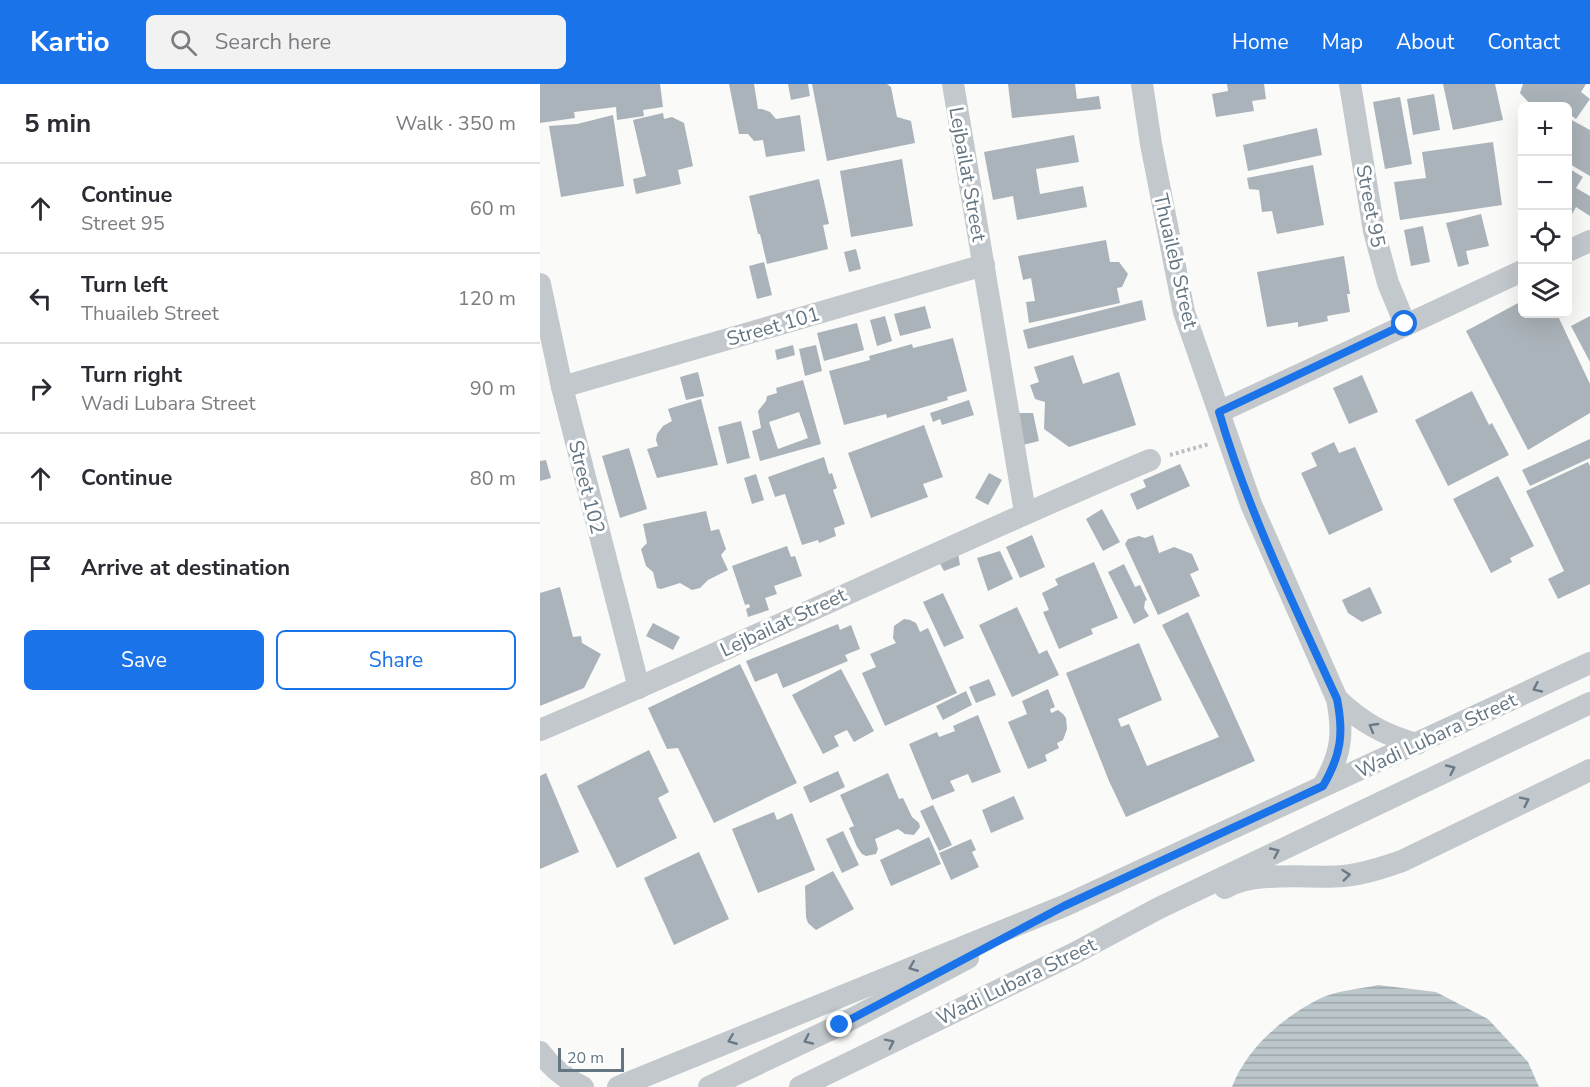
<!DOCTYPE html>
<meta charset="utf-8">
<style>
body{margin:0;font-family:"Nunito Sans",sans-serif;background:#f2f2f3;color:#2b2b33}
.controls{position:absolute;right:18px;top:18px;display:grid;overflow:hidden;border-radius:9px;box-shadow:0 6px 24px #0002}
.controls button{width:54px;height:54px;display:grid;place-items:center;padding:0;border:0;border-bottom:2px solid #e1e1e2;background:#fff;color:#2b2b33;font:30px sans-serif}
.scale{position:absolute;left:18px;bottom:15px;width:66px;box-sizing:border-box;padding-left:6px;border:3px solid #657683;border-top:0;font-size:16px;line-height:21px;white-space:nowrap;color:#657683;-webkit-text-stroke:4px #fff;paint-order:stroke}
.stop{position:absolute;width:18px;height:18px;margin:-14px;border:4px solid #1a73e8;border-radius:50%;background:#fff}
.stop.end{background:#1a73e8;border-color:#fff;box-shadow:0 2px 6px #0008}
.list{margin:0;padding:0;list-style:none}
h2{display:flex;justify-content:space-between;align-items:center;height:78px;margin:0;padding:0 24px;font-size:26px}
h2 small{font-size:20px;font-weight:400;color:#7c7c81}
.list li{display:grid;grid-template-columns:39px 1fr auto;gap:18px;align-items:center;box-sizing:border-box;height:90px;padding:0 24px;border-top:2px solid #e1e1e2}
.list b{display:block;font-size:22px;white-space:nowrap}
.list p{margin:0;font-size:20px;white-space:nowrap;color:#7c7c81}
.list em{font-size:20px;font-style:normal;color:#7c7c81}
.actions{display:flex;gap:12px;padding:18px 24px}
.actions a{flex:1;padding:14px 0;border:2px solid #1a73e8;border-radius:9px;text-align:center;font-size:21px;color:#1a73e8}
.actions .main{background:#1a73e8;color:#fff}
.icon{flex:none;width:33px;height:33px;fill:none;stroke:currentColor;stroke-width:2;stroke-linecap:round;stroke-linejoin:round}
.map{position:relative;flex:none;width:1050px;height:1003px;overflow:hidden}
header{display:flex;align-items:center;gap:36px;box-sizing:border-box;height:84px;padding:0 30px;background:#1a73e8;color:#fff}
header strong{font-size:28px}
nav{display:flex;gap:33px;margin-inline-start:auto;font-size:21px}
.search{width:420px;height:54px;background:#f2f2f3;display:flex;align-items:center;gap:15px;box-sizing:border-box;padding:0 21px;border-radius:9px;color:#7c7c81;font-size:22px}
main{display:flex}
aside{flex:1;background:#fff}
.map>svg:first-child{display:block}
.water{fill:url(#water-rules)}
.building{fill:#aab3b9;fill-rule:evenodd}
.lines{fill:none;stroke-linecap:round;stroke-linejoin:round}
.path{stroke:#bbbfc2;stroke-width:4;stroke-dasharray:3 3;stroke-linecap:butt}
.minor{stroke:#c3c8cc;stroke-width:22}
.oneway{stroke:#6a7a87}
.route{stroke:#1a73e8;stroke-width:8}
.labels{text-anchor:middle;stroke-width:6;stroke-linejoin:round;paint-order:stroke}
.street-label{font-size:20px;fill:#657683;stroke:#fff}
</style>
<header>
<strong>Kartio</strong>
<div class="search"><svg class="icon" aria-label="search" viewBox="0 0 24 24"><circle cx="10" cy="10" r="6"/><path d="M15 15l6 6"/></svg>Search here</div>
<nav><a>Home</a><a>Map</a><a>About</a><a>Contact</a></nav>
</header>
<main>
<aside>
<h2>5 min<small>Walk · 350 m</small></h2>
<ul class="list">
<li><svg class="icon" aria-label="ahead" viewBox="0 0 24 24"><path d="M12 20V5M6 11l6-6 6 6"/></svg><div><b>Continue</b><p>Street 95</p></div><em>60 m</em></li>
<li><svg class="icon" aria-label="left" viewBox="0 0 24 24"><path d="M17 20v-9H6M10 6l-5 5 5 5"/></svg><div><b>Turn left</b><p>Thuaileb Street</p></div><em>120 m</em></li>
<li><svg class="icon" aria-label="right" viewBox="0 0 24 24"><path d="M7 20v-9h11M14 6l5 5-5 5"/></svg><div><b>Turn right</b><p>Wadi Lubara Street</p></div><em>90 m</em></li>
<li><svg class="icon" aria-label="ahead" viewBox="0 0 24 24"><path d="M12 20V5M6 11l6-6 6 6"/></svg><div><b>Continue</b></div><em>80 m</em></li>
<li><svg class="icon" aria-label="arrive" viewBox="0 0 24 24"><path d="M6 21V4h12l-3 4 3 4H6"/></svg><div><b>Arrive at destination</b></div></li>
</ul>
<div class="actions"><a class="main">Save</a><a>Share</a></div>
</aside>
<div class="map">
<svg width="1050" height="1003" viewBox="0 0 1050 1003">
<defs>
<pattern id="water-rules" width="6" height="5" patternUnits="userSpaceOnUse" patternTransform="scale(1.5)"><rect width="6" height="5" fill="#bbc7cb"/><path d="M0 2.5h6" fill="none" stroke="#9ca6aa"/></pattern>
</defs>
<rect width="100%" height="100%" fill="#fafaf8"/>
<!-- water -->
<path class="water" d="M838,901L896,908L948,935L988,978L999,1003H692C707,964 742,934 779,915C794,907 820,905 838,901Z"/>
<!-- building -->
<g class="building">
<path d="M0,0H120L123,23L103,26L104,32L77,36L76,23L34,28L35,34L0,39Z"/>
<path d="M189,0H214L218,25H222L230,28L236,35L260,31L265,67L226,73L223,56L214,57L208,50H199Z"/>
<path d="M248,0H268L270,12L251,16Z"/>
<path d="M272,0H347L351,3L357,33L371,37L375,59L287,77Z"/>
<path d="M468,0H535L537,15L559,12L561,25L472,34Z"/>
<path d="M687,0H724L726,15L712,17L714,27L676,33L672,10L688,7Z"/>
<path d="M903,0H955L963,36L913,46Z"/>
<path d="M983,0H1046L1041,8L1050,15L1036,35L1028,29V22H992L980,9Z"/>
<path d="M894,10L900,46L873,51L867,15Z"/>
<path d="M860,13L872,80L845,85L833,18Z"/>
<path d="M123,29L124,35L132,33L144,39L153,82L138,86L141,100L96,110L93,95L106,92L93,36Z"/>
<path d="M73,31L84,102L21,113L9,42L37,40Z"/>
<path d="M1028,34L1050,46V92L1028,79Z"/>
<path d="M777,44L782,71L708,87L703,61Z"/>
<path d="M534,51L539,78L496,85L500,110L543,102L547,123L477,136L473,112L453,116L444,68Z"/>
<path d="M953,58L962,121L860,136L854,98L886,94L882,68Z"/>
<path d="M362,75L373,142L311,153L300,87Z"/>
<path d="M773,81L784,141L737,150L732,127L722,128L719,106L709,105L707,94Z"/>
<path d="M1028,84L1043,93L1036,104L1050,112V132L1036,123L1031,132L1028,130Z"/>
<path d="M279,95L289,140L283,141L288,165L227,180L220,150H218L209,112Z"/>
<path d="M941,130L949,162L926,167L929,180L918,183L906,139Z"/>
<path d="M883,142L890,178L871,182L864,146Z"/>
<path d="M566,156L570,178H579L588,190L582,203L577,204L580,219L489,239L486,218L495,217L491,194L483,196L478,172Z"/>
<path d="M316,165L321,185L309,188L304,168Z"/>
<path d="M804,172L810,210H807L810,228L787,232L788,237L758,243V238L727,243L717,188Z"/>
<path d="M224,178L232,211L217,215L209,182Z"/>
<path d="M602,216L606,236L488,265L483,246Z"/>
<path d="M982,217V230H1017L1050,300V329L988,366L926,247Z"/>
<path d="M385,222L391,244L360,252L354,230Z"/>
<path d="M345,232L352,257L337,262L330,236Z"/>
<path d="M1050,232V278L1031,242Z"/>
<path d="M317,239L324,266L284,277L277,249Z"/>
<path d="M413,254L427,307L407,313L408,316L347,334L346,330L304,341L289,287L330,276L329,272L372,260L373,264Z"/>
<path d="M253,261L255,271L237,276L235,266Z"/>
<path d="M276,261L282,287L265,292L259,265Z"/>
<path d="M533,271L543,300L579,288L596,341L529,363L504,345L505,318L495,315L490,301L499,298L494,283Z"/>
<path d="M158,288L164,312L146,316L140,293Z"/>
<path d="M822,291L838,328L809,340L793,304Z"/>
<path d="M263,296L281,360L220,377L212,347L221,344L218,327L226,317L227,312L237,309L236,304ZM259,328L268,354L238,365L229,338Z"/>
<path d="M932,307L949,341L952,339L969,371L908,402L875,336Z"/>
<path d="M161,315L178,381L117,394L107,365L118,362L116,356L117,350L123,342L132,337L128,325Z"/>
<path d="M429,316L434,331L402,341L400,335L393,338L390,329Z"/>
<path d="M477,329H493L499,357L483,361Z"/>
<path d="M201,337L210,374L187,380L178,343Z"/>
<path d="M384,341L403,393L383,400L388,413L331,434L308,369Z"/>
<path d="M1050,355V374L990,402L982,386Z"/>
<path d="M794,358L799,369L815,363L843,426L789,451L761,389L777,382L771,369Z"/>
<path d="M89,364L107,425L80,434L62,372Z"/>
<path d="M284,373L289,390L292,389L297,404L293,406L305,440L294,444L296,452L279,459L278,456L262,461L245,410L235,413L228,393Z"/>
<path d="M6,376L11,394L0,397V377Z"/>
<path d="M1048,378L1050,382V500L1018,515L1008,495L1024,487L986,407Z"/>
<path d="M640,380L650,402L597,426L590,410L606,403L603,396Z"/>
<path d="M449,389L462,396L448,421L435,414Z"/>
<path d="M216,390L224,416L212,420L204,394Z"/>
<path d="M958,392L994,462L970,474L972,478L951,489L913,415Z"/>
<path d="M562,425L580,458L563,467L546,435Z"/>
<path d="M166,427L171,447L179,445L186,465L181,471L188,486L168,496L160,504L152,506L140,499L121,505L117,504L113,488L106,482L101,465L107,459L103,440Z"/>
<path d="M492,451L505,483L480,494L466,463Z"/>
<path d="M613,451L619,469L634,463L652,470L659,486L650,490L660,512L618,531L585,460L588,455L599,452L605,454Z"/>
<path d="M247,462L251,473L255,472L262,492L234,502L237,510L225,514L229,526L208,533L206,525L210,523L209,520L205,521L192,482Z"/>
<path d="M460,467L473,495L448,507L437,474Z"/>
<path d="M418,469L420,481L404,487L398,476Z"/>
<path d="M554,478L578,534L551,545L553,550L519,565L503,528L509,526L502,509L518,501L515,495Z"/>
<path d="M584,480L595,503L600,501L607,516L605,517L604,524L609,532L594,540L568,488Z"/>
<path d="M20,503L33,553L41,552L42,559L61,570L44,604L0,622V509Z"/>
<path d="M830,503L842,529L822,538L808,529L802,516Z"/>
<path d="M403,509L424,554L404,563L383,518Z"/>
<path d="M477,523L499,570L507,566L519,591L472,613L439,541Z"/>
<path d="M648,528L715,677L586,733L569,697L526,589L599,559L622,616L578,635L581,643L589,640L607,682L679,653L622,541Z"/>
<path d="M364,535L370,536L376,539L380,548L388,544L417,609L345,642L322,589L336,583L330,570L356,559L353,554L354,542Z"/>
<path d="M113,539L140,553L133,566L106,552Z"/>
<path d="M298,540L300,546L311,541L320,565L305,571L308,577L243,604L237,589L215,598L206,577Z"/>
<path d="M200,580L257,699L174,739L138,664L127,665L108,624Z"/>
<path d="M301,585L334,647L314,658L307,646L294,652L299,662L283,670L252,611Z"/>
<path d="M449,595L456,611L436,619L429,603Z"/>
<path d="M508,605L515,623L510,625L511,629L518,626L523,630L526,634L527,645L523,656L517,659L519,664L505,671L507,677L488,685L468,638L487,630L482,617Z"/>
<path d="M426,607L432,621L403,636L396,622Z"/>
<path d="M438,631L461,688L432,699L428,690L410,697L415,707L392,716L369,660L397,648L399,653L415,647L413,642Z"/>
<path d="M109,666L129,708L118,714L137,754L77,784L37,702Z"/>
<path d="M298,687L305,703L270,719L263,703Z"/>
<path d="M6,689L39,768L0,785V692Z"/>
<path d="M348,689L359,715L363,714L372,733L379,739L380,743L374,751L365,750L358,745L335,755L338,765L336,770L326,772L322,770L317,763L309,744L314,742L300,711Z"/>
<path d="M474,712L484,735L451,749L442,726Z"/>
<path d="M393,721L412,761L399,767L380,727Z"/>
<path d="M234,728L237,736L252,729L275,786L218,809L192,745Z"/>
<path d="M303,747L319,781L302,789L286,755Z"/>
<path d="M389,753L401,780L351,802L340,776Z"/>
<path d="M431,755L436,766L432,768L439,783L411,796L399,769Z"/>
<path d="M159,768L189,835L134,861L104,794Z"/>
<path d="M293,787L314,825L276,846L268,839L266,833L265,802Z"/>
</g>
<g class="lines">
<!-- path -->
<path class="path" d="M630,371L669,360"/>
<!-- minor -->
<g class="minor">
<path d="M413,0L485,428"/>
<path d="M602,0L611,60L644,228L711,420L797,615C804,650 801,671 783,702"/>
<path d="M810,0L834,147L848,199L865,240"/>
<path d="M1028,167L1050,157"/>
<path d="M0,200L22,303L99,604"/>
<path d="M22,303L444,181"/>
<path d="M679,328L982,187"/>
<path d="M797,615C821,638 844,651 877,660"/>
<path d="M0,646C205,560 405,462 610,376"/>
<path d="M685,804C714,786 770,795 804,792C824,790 842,784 862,777L1050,686"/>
<path d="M0,968C12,984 25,995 43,1003"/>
<path d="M78,1003L524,822L1050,579"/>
<path d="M169,1003L300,941L428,874"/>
<path d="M260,1003L533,870L619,824L1050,619"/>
</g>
</g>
<!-- one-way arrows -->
<defs><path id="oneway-chevron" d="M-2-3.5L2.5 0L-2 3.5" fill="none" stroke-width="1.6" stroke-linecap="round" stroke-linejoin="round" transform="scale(1.5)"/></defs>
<g class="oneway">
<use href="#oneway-chevron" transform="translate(997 604) rotate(155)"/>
<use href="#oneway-chevron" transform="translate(833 643) rotate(-150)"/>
<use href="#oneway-chevron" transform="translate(911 685) rotate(-25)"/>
<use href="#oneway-chevron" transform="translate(985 717) rotate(-26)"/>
<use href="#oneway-chevron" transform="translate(735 768) rotate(-25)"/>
<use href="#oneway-chevron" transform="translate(806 791) rotate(-6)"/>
<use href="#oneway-chevron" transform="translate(373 883) rotate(158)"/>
<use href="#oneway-chevron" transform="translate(192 956) rotate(158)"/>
<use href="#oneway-chevron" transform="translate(268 956) rotate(155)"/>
<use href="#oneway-chevron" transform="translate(350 959) rotate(-26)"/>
</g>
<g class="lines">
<!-- route -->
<path class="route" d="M300,941L524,822L783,702C801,671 804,650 797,615C754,521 708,427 679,328L865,240"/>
</g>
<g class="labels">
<!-- street labels -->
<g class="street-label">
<text transform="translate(428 90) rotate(80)" y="7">Lejbailat Street</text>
<text transform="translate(831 122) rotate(79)" y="7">Street 95</text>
<text transform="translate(636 177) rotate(77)" y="7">Thuaileb Street</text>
<text transform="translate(233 242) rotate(-16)" y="7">Street 101</text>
<text transform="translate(47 403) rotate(76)" y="7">Street 102</text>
<text transform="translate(243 538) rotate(-25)" y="7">Lejbailat Street</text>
<text transform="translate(896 651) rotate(-25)" y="7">Wadi Lubara Street</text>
<text transform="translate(476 897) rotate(-26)" y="7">Wadi Lubara Street</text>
</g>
</g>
</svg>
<div class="controls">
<button>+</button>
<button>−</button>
<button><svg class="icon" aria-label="locate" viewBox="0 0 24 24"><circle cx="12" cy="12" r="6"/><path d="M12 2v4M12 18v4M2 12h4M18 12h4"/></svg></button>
<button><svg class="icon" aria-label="layers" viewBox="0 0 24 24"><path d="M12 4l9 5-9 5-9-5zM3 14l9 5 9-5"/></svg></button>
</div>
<div class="scale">20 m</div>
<div class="stop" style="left:865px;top:240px"></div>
<div class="stop end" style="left:300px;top:941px"></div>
</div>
</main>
